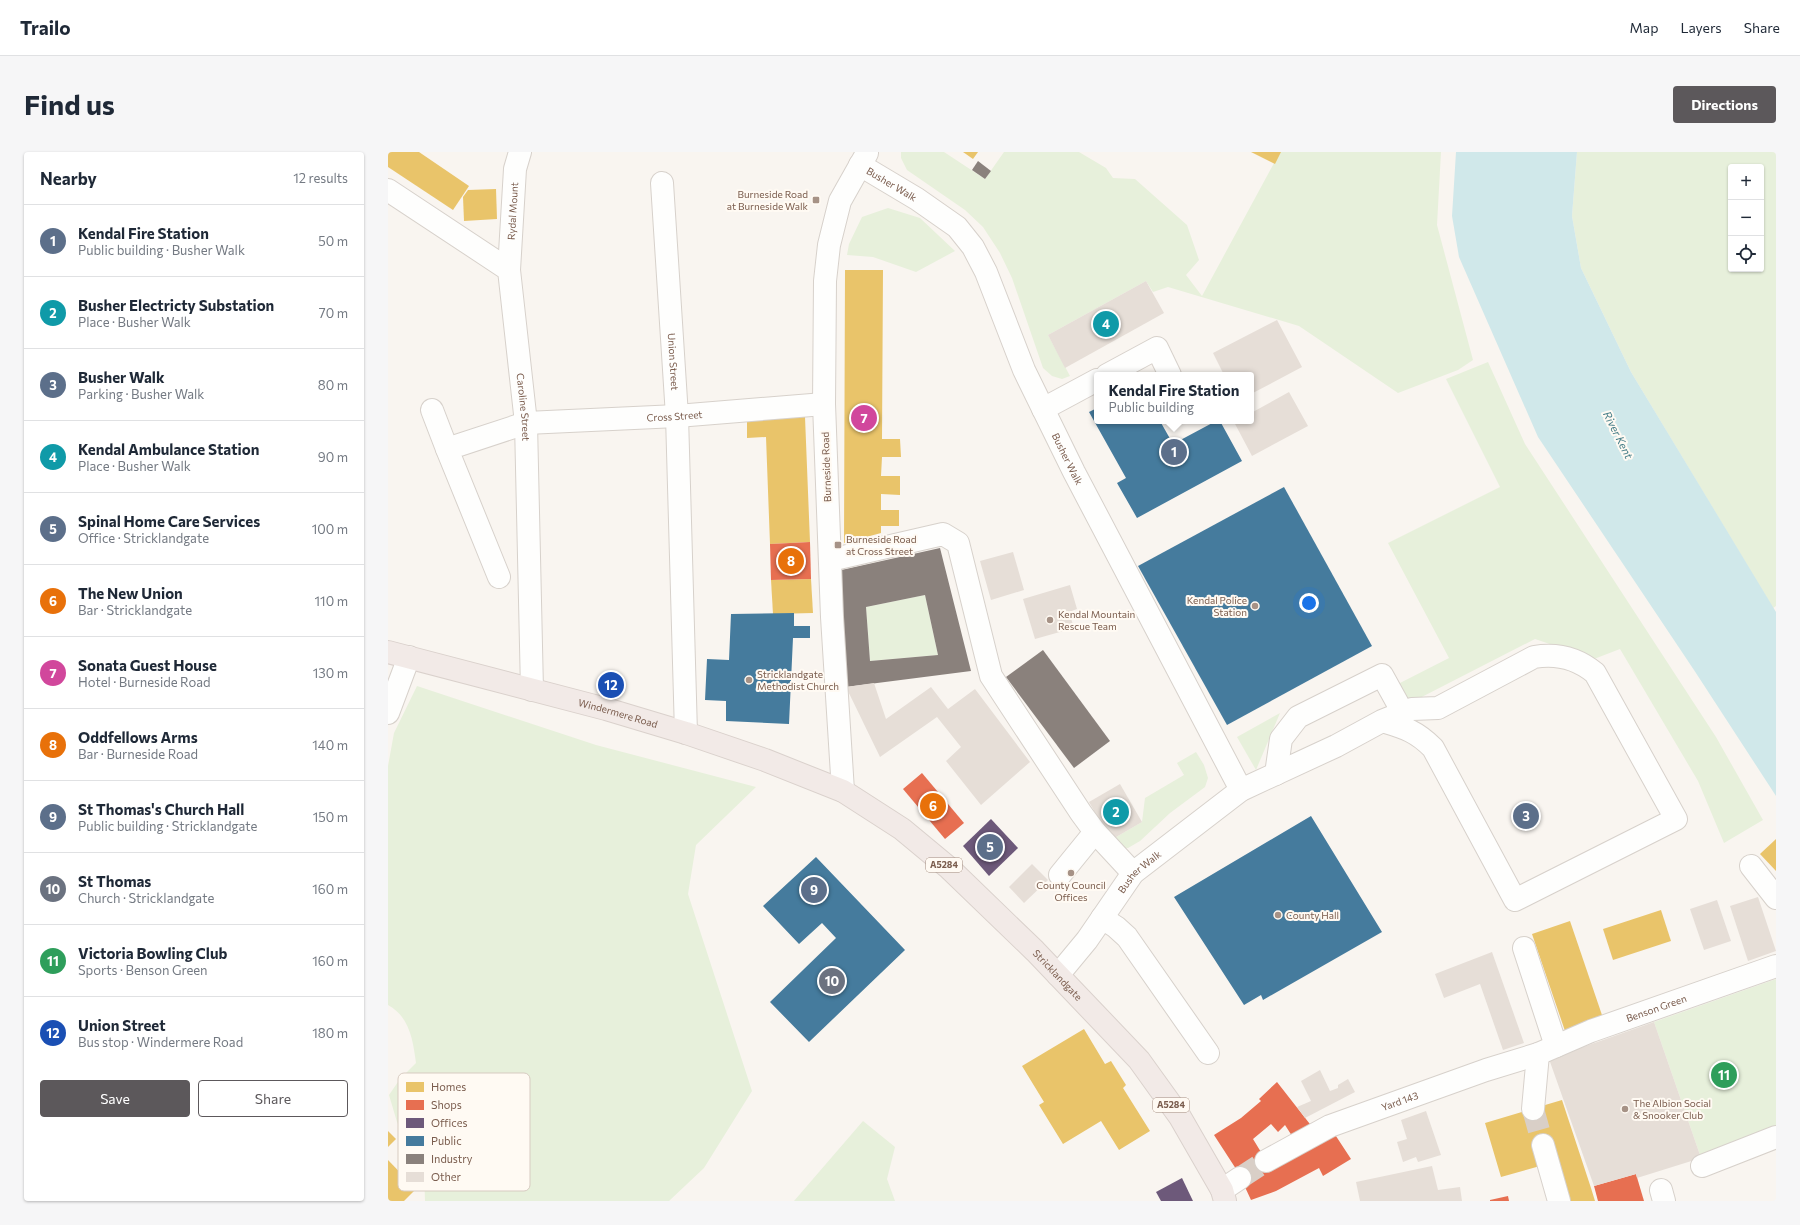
<!DOCTYPE html>
<meta charset="utf-8">
<style>
body{margin:0;font-family:Commissioner,sans-serif;background:#f6f6f7;color:#1f2937}
.controls{position:absolute;right:12px;top:12px;display:grid;overflow:hidden;border-radius:4px;box-shadow:0 1px 3px #0004}
.controls button{width:36px;height:36px;display:grid;place-items:center;padding:0;border:0;border-bottom:1px solid #e0e1e3;background:#fff;color:#1f2937;font:20px sans-serif}
.you{position:absolute;left:921px;top:451px;width:14px;height:14px;margin:-10px;border:3px solid #fff;border-radius:50%;background:#1a73e8;box-shadow:0 0 0 6px #1a73e833}
.badge{display:grid;place-items:center;width:26px;height:26px;border-radius:50%;background:#5c585b;color:#fff;font-size:13px;font-weight:700}
.pin{position:absolute;translate:-50% -50%;border:2px solid #fff;box-shadow:0 1px 4px #0006}
.popup{position:absolute;left:706px;top:220px;width:160px;height:52px;box-sizing:border-box;display:grid;place-content:center;border-radius:4px;background:#fff;filter:drop-shadow(0 1px 3px #0005);font-size:13px;white-space:nowrap;color:#747a83}
.popup b{font-size:15px;color:#1f2937}
.popup::after{content:'';position:absolute;left:50%;top:100%;margin-left:-8px;border:8px solid transparent;border-top-color:#fff}
.list{margin:0;padding:0;list-style:none}
h2{display:flex;justify-content:space-between;align-items:center;height:52px;margin:0;padding:0 16px;font-size:17px}
h2 small{font-size:13px;font-weight:400;color:#747a83}
.list li{display:grid;grid-template-columns:26px 1fr auto;gap:12px;align-items:center;box-sizing:border-box;height:72px;padding:0 16px;border-top:1px solid #e0e1e3}
.list b{display:block;font-size:15px;white-space:nowrap}
.list p{margin:0;font-size:13px;white-space:nowrap;color:#747a83}
.list em{font-size:13px;font-style:normal;color:#747a83}
.actions{display:flex;gap:8px;padding:12px 16px}
.actions a{flex:1;padding:9px 0;border:1px solid #5c585b;border-radius:4px;text-align:center;font-size:14px;color:#5c585b}
.actions .main{background:#5c585b;color:#fff}
.icon{flex:none;width:22px;height:22px;fill:none;stroke:currentColor;stroke-width:2;stroke-linecap:round;stroke-linejoin:round}
.map{position:relative;flex:none;width:1388px;height:1049px;overflow:hidden;border-radius:4px}
header{display:flex;align-items:center;gap:24px;box-sizing:border-box;height:56px;padding:0 20px;background:#fff;border-bottom:1px solid #e0e1e3}
header strong{font-size:19px}
nav{display:flex;gap:22px;margin-inline-start:auto;font-size:14px}
.intro{display:flex;align-items:center;justify-content:space-between;box-sizing:border-box;height:96px;padding:0 24px}
h1{margin:0;font-size:28px}
.button{padding:10px 18px;border-radius:4px;background:#5c585b;color:#fff;font-size:14px;font-weight:700}
main{display:flex;gap:24px;padding:0 24px}
aside{flex:1;background:#fff;border-radius:4px;box-shadow:0 1px 3px #0004}
.map>svg:first-child{display:block}
.green{fill:#e7f0db;fill-rule:evenodd}
.water{fill:#d0e8ea}
.homes{fill:#e9c46a}
.shops{fill:#e76f51}
.offices{fill:#6d597a}
.public{fill:#457b9d}
.industry{fill:#8a817c;fill-rule:evenodd}
.building{fill:#e6ded7}
.lines{fill:none;stroke-linecap:round;stroke-linejoin:round}
.minor-tunnel{stroke:#d9cfc7;stroke-width:22;stroke-dasharray:22 11;stroke-linecap:butt}
.minor-casing{stroke:#d7d1cb;stroke-width:24}
.highway-casing{stroke:#dad1cc;stroke-width:24}
.minor{stroke:#fefefd;stroke-width:22}
.highway{stroke:#f2eae7;stroke-width:22}
.poi-dot{fill:#a69286;stroke:#fffaf3;stroke-width:1.5}
.labels{text-anchor:middle;stroke-width:4;stroke-linejoin:round;paint-order:stroke}
.shield{fill:#fffaf3;stroke:#a28b7f;stroke-width:1}
.shield-label{font-size:9px;font-weight:bold;fill:#7a5c4d}
.street-label{font-size:10px;fill:#7a5c4d;stroke:#fffaf3}
.poi-label{font-size:10px;fill:#7a5c4d;stroke:#fffaf3;text-anchor:start}
.water-label{font-size:11px;font-style:italic;fill:#437c86;stroke:#fffaf3}
.key{fill:#fffaf3;stroke:#d7cbc1;stroke-width:1}
.key-label{font-size:11px;fill:#7a5c4d}
</style>
<header>
<strong>Trailo</strong>
<nav><a>Map</a><a>Layers</a><a>Share</a></nav>
</header>
<div class="intro"><h1>Find us</h1><a class="button">Directions</a></div>
<main>
<aside>
<h2>Nearby<small>12 results</small></h2>
<ul class="list">
<li><span class="badge" style="background:#5c6f8a">1</span><div><b>Kendal Fire Station</b><p>Public building · Busher Walk</p></div><em>50 m</em></li>
<li><span class="badge" style="background:#0f9aa8">2</span><div><b>Busher Electricty Substation</b><p>Place · Busher Walk</p></div><em>70 m</em></li>
<li><span class="badge" style="background:#5c6f8a">3</span><div><b>Busher Walk</b><p>Parking · Busher Walk</p></div><em>80 m</em></li>
<li><span class="badge" style="background:#0f9aa8">4</span><div><b>Kendal Ambulance Station</b><p>Place · Busher Walk</p></div><em>90 m</em></li>
<li><span class="badge" style="background:#5c6f8a">5</span><div><b>Spinal Home Care Services</b><p>Office · Stricklandgate</p></div><em>100 m</em></li>
<li><span class="badge" style="background:#e8710a">6</span><div><b>The New Union</b><p>Bar · Stricklandgate</p></div><em>110 m</em></li>
<li><span class="badge" style="background:#d1479c">7</span><div><b>Sonata Guest House</b><p>Hotel · Burneside Road</p></div><em>130 m</em></li>
<li><span class="badge" style="background:#e8710a">8</span><div><b>Oddfellows Arms</b><p>Bar · Burneside Road</p></div><em>140 m</em></li>
<li><span class="badge" style="background:#5c6f8a">9</span><div><b>St Thomas's Church Hall</b><p>Public building · Stricklandgate</p></div><em>150 m</em></li>
<li><span class="badge" style="background:#6b7280">10</span><div><b>St Thomas</b><p>Church · Stricklandgate</p></div><em>160 m</em></li>
<li><span class="badge" style="background:#2e9e5b">11</span><div><b>Victoria Bowling Club</b><p>Sports · Benson Green</p></div><em>160 m</em></li>
<li><span class="badge" style="background:#1a4fb4">12</span><div><b>Union Street</b><p>Bus stop · Windermere Road</p></div><em>180 m</em></li>
</ul>
<div class="actions"><a class="main">Save</a><a>Share</a></div>
</aside>
<div class="map">
<svg width="1388" height="1049" viewBox="0 0 1388 1049">
<rect width="100%" height="100%" fill="#f9f5f0"/>
<!-- green -->
<g class="green">
<path d="M513,0H556L597,27L616,0H691L718,16L725,26L747,27L799,73L811,108L798,123L814,144L892,0H1053L1049,73L1085,208L1070,218L1010,241L911,174L780,135L765,140L758,129L660,183L682,224L674,227L664,224L655,216L624,126L612,101L595,75L577,58L519,18L513,6Z"/>
<path d="M1189,0H1388V454L1385,456L1243,220L1193,116L1184,64ZM1343,15H1373V117H1343Z"/>
<path d="M500,56L532,66L567,99L528,120L485,105L459,103L461,92L474,65Z"/>
<path d="M1100,210L1137,292L1328,585L1375,668L1336,691L1310,629L1232,497L1206,507L1147,487L1022,551L1010,532L1061,506L1000,391L1112,335L1058,227Z"/>
<path d="M537,443L550,503L482,509L478,455Z"/>
<path d="M29,534L208,593L368,635L308,693L300,742L364,939L316,1016L281,1049H37L36,1018L9,970L1,943L12,927L28,911C25,889 22,865 0,853V614L6,581Z"/>
<path d="M892,561L868,618L849,585Z"/>
<path d="M808,600L816,613L820,626L817,635L782,661L752,689L740,696L732,697L723,688L754,670L757,646L796,623L789,611Z"/>
<path d="M1388,827V976L1313,1006L1266,870Z"/>
<path d="M475,969L507,995L499,1027L507,1049H406Z"/>
</g>
<!-- water -->
<path class="water" d="M1068,0H1189L1184,64L1193,116L1243,220L1388,460V644L1306,518L1150,285L1071,105L1064,64Z"/>
<!-- homes -->
<g class="homes">
<path d="M0,0H31L81,34L65,58L0,15Z"/>
<path d="M575,0H590L585,7Z"/>
<path d="M863,0H893L887,12Z"/>
<path d="M108,37L109,67L76,69L75,45L80,38Z"/>
<path d="M457,118H495L494,287H512L513,305H494L493,324H512V343L493,342V358H511V374H493V381L456,391Z"/>
<path d="M417,265L422,390L382,392L378,285L359,286V268Z"/>
<path d="M423,427L425,461L385,462L383,428Z"/>
<path d="M1388,687V719L1372,702Z"/>
<path d="M1273,758L1283,789L1225,808L1215,777Z"/>
<path d="M1182,769L1215,866L1177,879L1144,782Z"/>
<path d="M696,877L717,912L723,909L738,933L735,936L762,979L731,998L713,969L675,992L651,953L656,950L634,914Z"/>
<path d="M1174,948L1203,1036L1207,1049H1180L1152,1014L1113,1025L1097,971Z"/>
<path d="M0,979L8,987L0,995Z"/>
<path d="M0,1008L28,1037L16,1049H0Z"/>
</g>
<!-- shops -->
<g class="shops">
<path d="M422,390L423,427L383,428L382,392Z"/>
<path d="M534,621L576,671L557,687L515,637Z"/>
<path d="M889,930L925,976L906,987L897,973L890,980L883,972L865,987L876,1005L944,978L963,1007L935,1024L931,1016L888,1039L863,1048L850,1020L826,983L853,966L873,949L871,947Z"/>
<path d="M1248,1022L1256,1049H1210L1206,1034Z"/>
<path d="M1120,1044L1121,1049H1102V1048Z"/>
</g>
<!-- offices -->
<g class="offices">
<path d="M603,667L630,696L601,724L575,694Z"/>
<path d="M794,1026L805,1049H773L768,1040Z"/>
</g>
<!-- public -->
<g class="public">
<path d="M709,256V269H772L785,292L828,269H832L854,309L749,366L729,331L738,326L701,260Z"/>
<path d="M896,335L984,494L839,573L750,414Z"/>
<path d="M406,461V474H422V486H405L401,572L338,569V549L317,548L319,507L341,508L343,462Z"/>
<path d="M923,664L994,780L875,848L873,843L856,853L786,745Z"/>
<path d="M428,705L517,798L421,890L382,850L448,786L434,771L411,792L375,754Z"/>
</g>
<!-- industry -->
<g class="industry">
<path d="M590,9L603,19L597,27L584,18Z"/>
<path d="M552,396L583,519L458,535L449,419ZM537,443L550,503L482,509L478,455Z"/>
<path d="M655,498L722,589L686,616L618,525Z"/>
</g>
<!-- building -->
<g class="building">
<path d="M758,129L776,161L677,216L660,183Z"/>
<path d="M889,168L914,215L863,242V223H836L825,201Z"/>
<path d="M901,240L920,274L864,304L846,270L863,269V261Z"/>
<path d="M625,400L636,438L603,448L592,409Z"/>
<path d="M682,433L689,457L681,460L686,476L647,487L635,447Z"/>
<path d="M486,531L498,567L543,535L560,557L587,537L642,610L593,653L558,609L573,595L549,565L492,605L458,535Z"/>
<path d="M732,632L754,670L723,688L701,650Z"/>
<path d="M644,712L660,728L636,751L621,735Z"/>
<path d="M1370,745L1388,799L1360,809L1342,754Z"/>
<path d="M1329,748L1343,789L1316,798L1302,757Z"/>
<path d="M1104,800L1136,891L1115,898L1092,832L1056,846L1047,822Z"/>
<path d="M1266,870L1313,1006L1249,1026L1248,1022L1206,1034L1161,907Z"/>
<path d="M932,918L942,939L950,936V933L960,927L967,940L917,966L909,955L923,949L913,929Z"/>
<path d="M1038,959L1053,1003L1030,1010L1028,1005L1015,1010L1009,990L1019,987L1013,968Z"/>
<path d="M1044,1014L1050,1038L1072,1035L1074,1049H972L968,1030Z"/>
</g>
<g class="lines">
<!-- minor-tunnel -->
<g class="minor-tunnel">
<path d="M1145,957L1155,993"/>
<path d="M852,1026L878,1009"/>
</g>
<!-- minor casing -->
<g class="minor-casing">
<g id="minor">
<path id="s1" d="M472,13L529,47L569,75L585,95L598,120L636,218L686,320L853,638"/>
<path id="s2" d="M274,31L289,264L298,581"/>
<path id="s3" d="M0,38L121,118L138,271L144,538"/>
<path id="s4" d="M121,118L127,17L132,0"/>
<path d="M719,223L769,196L782,223"/>
<path d="M655,257L709,228"/>
<path d="M44,258L59,297"/>
<path d="M442,408L555,382L570,391L603,524L693,661L707,680L745,721"/>
<path id="s5" d="M111,425L59,297L138,271L289,264L436,252"/>
<path d="M0,561L21,505"/>
<path d="M888,622L893,587L910,565L994,523L1015,561"/>
<path d="M455,639L444,465L436,252L437,129L441,93L452,49L479,1"/>
<path d="M1363,714L1388,746"/>
<path d="M672,723L707,680"/>
<path d="M714,766L728,775L739,785L820,901"/>
<path d="M1136,796L1168,894"/>
<path id="s6" d="M670,823L699,788L745,721L853,638L948,594L994,569L1024,557L1050,556L1146,505C1169,501 1189,506 1207,521L1288,667L1127,748L1045,596C1028,579 1017,576 994,569"/>
<path d="M1145,957L1150,902"/>
<path d="M1155,993L1171,1049"/>
<path id="s7" d="M878,1009L942,974L1098,918L1150,902L1203,879L1388,814"/>
<path d="M1314,1014L1388,985"/>
<path d="M834,1038L852,1026"/>
<path d="M1273,1038L1276,1049"/>
</g>
</g>
<!-- highway casing -->
<g class="highway-casing">
<g id="highway">
<path id="s8" d="M0,500L218,557L298,581L377,608L455,639L514,677L561,716L647,799L751,908L792,965L834,1038L837,1049"/>
</g>
</g>
<!-- minor -->
<use href="#minor" class="minor"/>
<!-- highway -->
<use href="#highway" class="highway"/>
</g>
<!-- markers -->
<g class="poi-dot">
<rect x="424" y="44" width="8" height="8" rx="2"/>
<rect x="446" y="389" width="8" height="8" rx="2"/>
<circle cx="867" cy="454" r="4"/>
<circle cx="662" cy="468" r="4"/>
<circle cx="361" cy="528" r="4"/>
<circle cx="683" cy="721" r="4"/>
<circle cx="890" cy="763" r="4"/>
<circle cx="1237" cy="957" r="4"/>
</g>
<g class="labels">
<!-- shield labels -->
<g class="shield">
<rect x="538" y="706" width="36" height="14" rx="3"/>
<rect x="765" y="946" width="36" height="14" rx="3"/>
</g>
<g class="shield-label">
<text x="556" y="716">A5284</text>
<text x="783" y="956">A5284</text>
</g>
<!-- street labels -->
<g class="street-label">
<text dy="4" stroke="none"><textPath href="#s1" startOffset="37">Busher Walk</textPath></text>
<text dy="4" stroke="none"><textPath href="#s4" startOffset="59">Rydal Mount</textPath></text>
<text dy="4" stroke="none"><textPath href="#s2" startOffset="179">Union Street</textPath></text>
<text dy="4" stroke="none"><textPath href="#s3" startOffset="283">Caroline Street</textPath></text>
<text dy="4" stroke="none"><textPath href="#s5" startOffset="370">Cross Street</textPath></text>
<text dy="4" stroke="none"><textPath href="#s1" startOffset="373">Busher Walk</textPath></text>
<text transform="translate(438 315) rotate(-92)" y="4">Burneside Road</text>
<text dy="4" stroke="none"><textPath href="#s8" startOffset="238">Windermere Road</textPath></text>
<text dy="4" stroke="none"><textPath href="#s6" startOffset="132">Busher Walk</textPath></text>
<text dy="4" stroke="none"><textPath href="#s8" startOffset="760">Stricklandgate</textPath></text>
<text dy="4" stroke="none"><textPath href="#s7" startOffset="420">Benson Green</textPath></text>
<text dy="4" stroke="none"><textPath href="#s7" startOffset="147">Yard 143</textPath></text>
</g>
<!-- poi labels -->
<g class="poi-label">
<text x="420" y="46" text-anchor="end">Burneside Road<tspan x="420" dy="12">at Burneside Walk</tspan></text>
<text x="458" y="391">Burneside Road<tspan x="458" dy="12">at Cross Street</tspan></text>
<text x="859" y="452" text-anchor="end">Kendal Police<tspan x="859" dy="12">Station</tspan></text>
<text x="670" y="466">Kendal Mountain<tspan x="670" dy="12">Rescue Team</tspan></text>
<text x="369" y="526">Stricklandgate<tspan x="369" dy="12">Methodist Church</tspan></text>
<text x="683" y="737" text-anchor="middle">County Council<tspan x="683" dy="12">Offices</tspan></text>
<text x="898" y="767">County Hall</text>
<text x="1245" y="955">The Albion Social<tspan x="1245" dy="12">&amp; Snooker Club</tspan></text>
</g>
<!-- water labels -->
<g class="water-label">
<text transform="translate(1230 283) rotate(63)" y="4">River Kent</text>
</g>
</g>
<!-- legend -->
<rect x="10" y="921" width="132" height="118" rx="6" class="key"/>
<rect x="18" y="930" width="18" height="10" fill="#e9c46a"/>
<rect x="18" y="948" width="18" height="10" fill="#e76f51"/>
<rect x="18" y="966" width="18" height="10" fill="#6d597a"/>
<rect x="18" y="984" width="18" height="10" fill="#457b9d"/>
<rect x="18" y="1002" width="18" height="10" fill="#8a817c"/>
<rect x="18" y="1020" width="18" height="10" fill="#e6ded7"/>
<g class="key-label">
<text x="43" y="939">Homes</text>
<text x="43" y="957">Shops</text>
<text x="43" y="975">Offices</text>
<text x="43" y="993">Public</text>
<text x="43" y="1011">Industry</text>
<text x="43" y="1029">Other</text>
</g>
</svg>
<div class="controls">
<button>+</button>
<button>−</button>
<button><svg class="icon" aria-label="locate" viewBox="0 0 24 24"><circle cx="12" cy="12" r="6"/><path d="M12 2v4M12 18v4M2 12h4M18 12h4"/></svg></button>
</div>
<div class="you"></div>
<div class="pin badge" style="left:786px;top:300px;background:#5c6f8a">1</div>
<div class="popup"><b>Kendal Fire Station</b>Public building</div>
<div class="pin badge" style="left:728px;top:660px;background:#0f9aa8">2</div>
<div class="pin badge" style="left:1138px;top:664px;background:#5c6f8a">3</div>
<div class="pin badge" style="left:718px;top:172px;background:#0f9aa8">4</div>
<div class="pin badge" style="left:602px;top:695px;background:#5c6f8a">5</div>
<div class="pin badge" style="left:545px;top:654px;background:#e8710a">6</div>
<div class="pin badge" style="left:476px;top:266px;background:#d1479c">7</div>
<div class="pin badge" style="left:403px;top:409px;background:#e8710a">8</div>
<div class="pin badge" style="left:426px;top:738px;background:#5c6f8a">9</div>
<div class="pin badge" style="left:444px;top:829px;background:#6b7280">10</div>
<div class="pin badge" style="left:1336px;top:923px;background:#2e9e5b">11</div>
<div class="pin badge" style="left:223px;top:533px;background:#1a4fb4">12</div>
</div>
</main>
